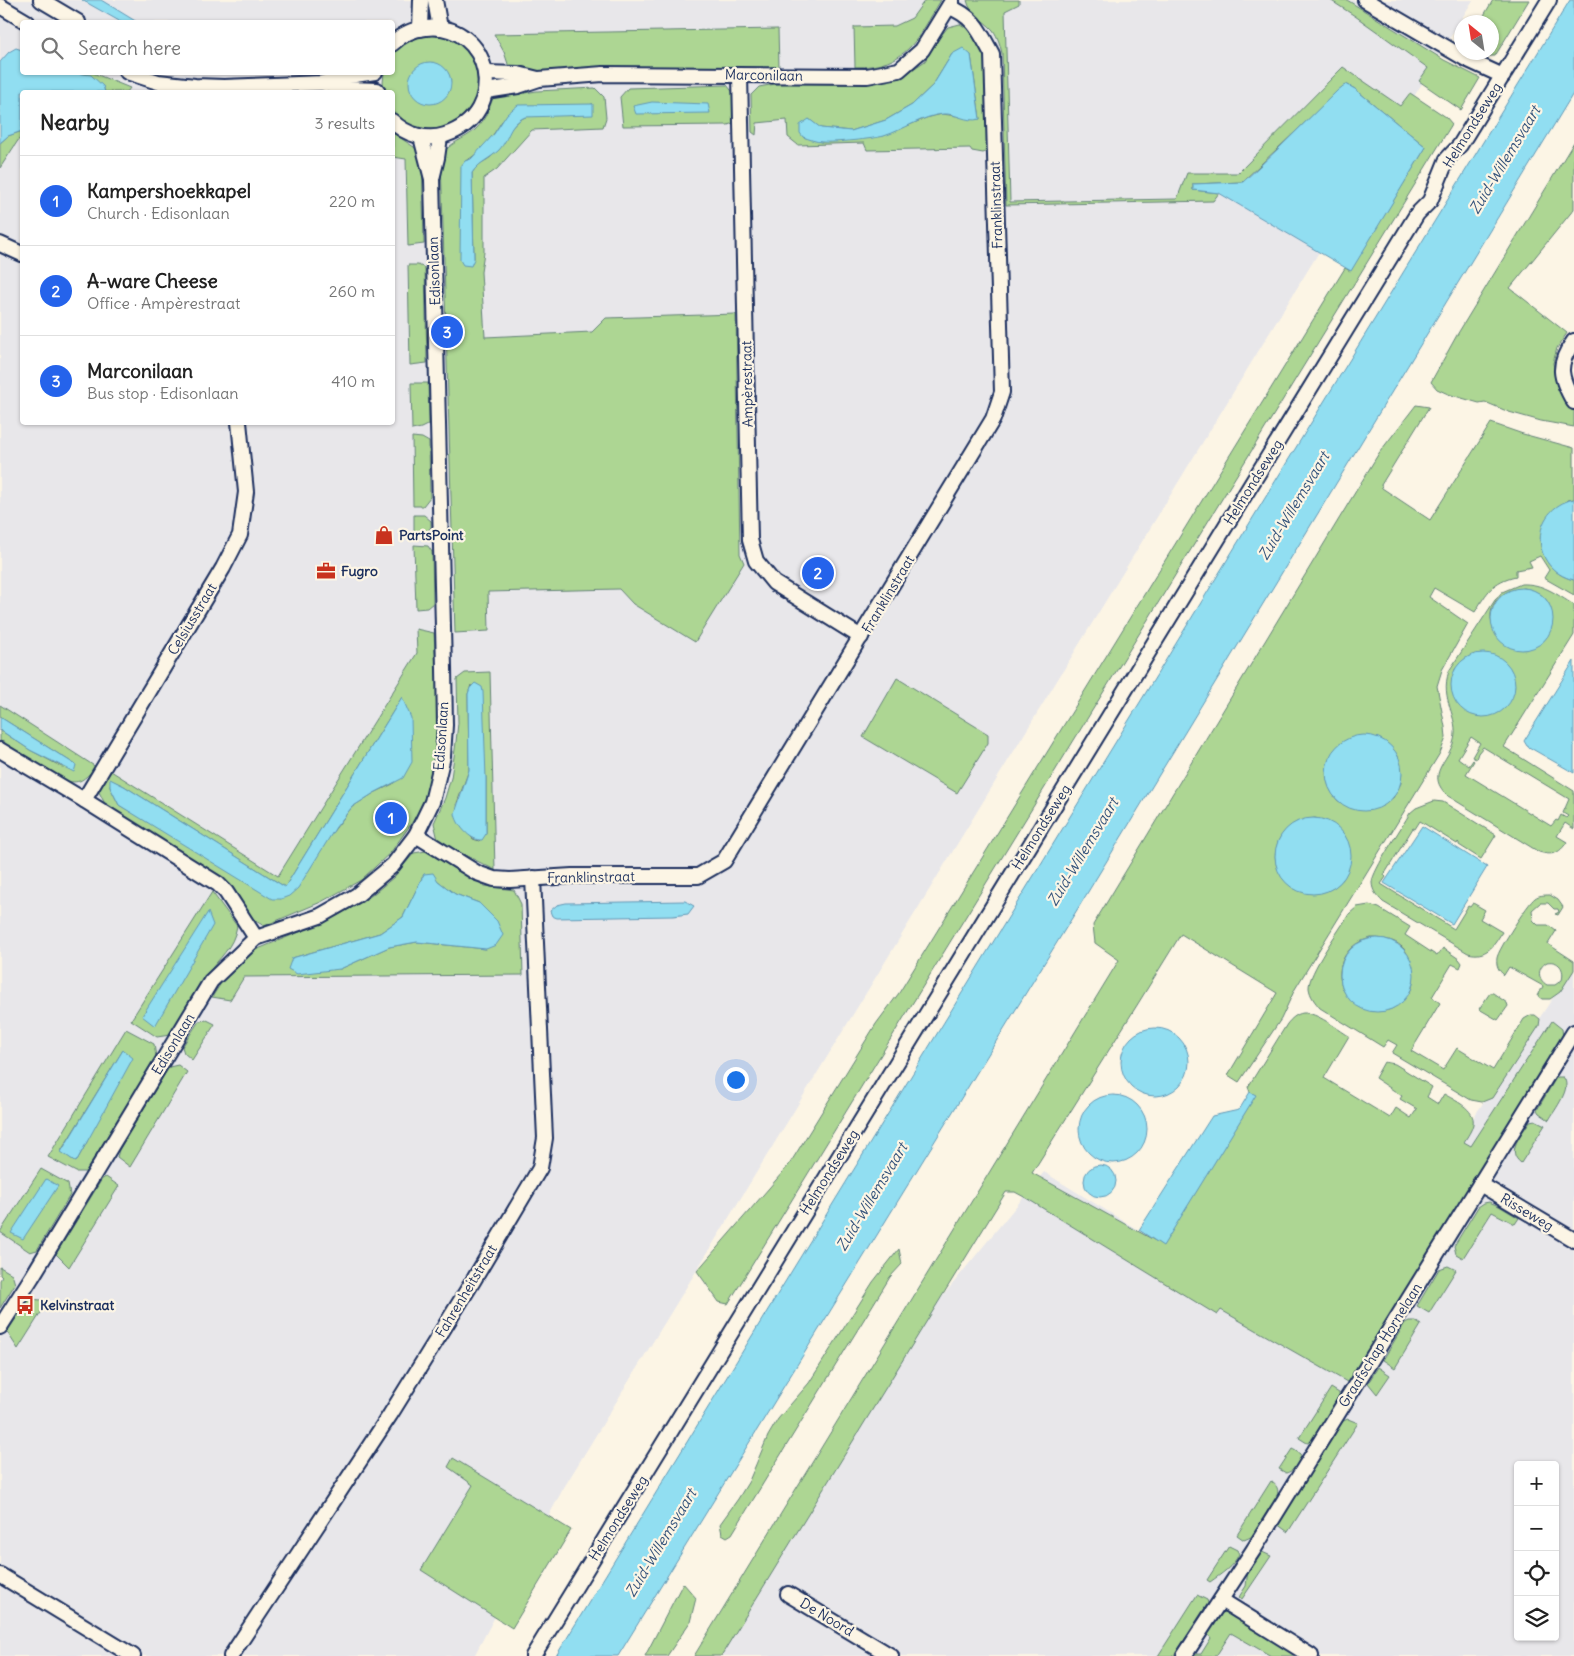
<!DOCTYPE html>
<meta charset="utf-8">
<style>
body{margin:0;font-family:Delius,sans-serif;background:#f6f6f6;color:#222}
.controls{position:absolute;right:15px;bottom:15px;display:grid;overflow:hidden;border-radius:5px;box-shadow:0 1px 4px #0004}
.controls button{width:45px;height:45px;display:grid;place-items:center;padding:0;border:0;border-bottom:1px solid #e0e0e0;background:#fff;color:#222;font:25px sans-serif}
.compass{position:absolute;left:1454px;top:15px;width:45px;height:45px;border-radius:50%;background:#fff;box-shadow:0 1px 4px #0004;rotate:330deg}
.you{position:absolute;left:735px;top:1079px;width:18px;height:18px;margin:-12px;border:4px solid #fff;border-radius:50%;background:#1a73e8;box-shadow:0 0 0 8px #1a73e833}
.badge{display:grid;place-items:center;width:32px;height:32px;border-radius:50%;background:#2563eb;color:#fff;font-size:16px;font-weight:700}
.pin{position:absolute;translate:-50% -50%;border:2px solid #fff;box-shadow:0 1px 5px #0006}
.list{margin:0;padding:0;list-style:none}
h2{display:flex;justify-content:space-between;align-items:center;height:65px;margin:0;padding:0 20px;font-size:21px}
h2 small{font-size:16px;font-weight:400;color:#767676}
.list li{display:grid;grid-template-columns:32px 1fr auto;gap:15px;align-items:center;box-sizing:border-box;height:90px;padding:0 20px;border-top:1px solid #e0e0e0}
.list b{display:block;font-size:19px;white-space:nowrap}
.list p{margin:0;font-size:16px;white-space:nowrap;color:#767676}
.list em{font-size:16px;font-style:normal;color:#767676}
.icon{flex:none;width:28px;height:28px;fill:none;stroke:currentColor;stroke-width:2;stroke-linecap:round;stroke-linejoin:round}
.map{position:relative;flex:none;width:1574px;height:1656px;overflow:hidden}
.search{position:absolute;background:#fff;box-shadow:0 1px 4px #0004;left:20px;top:20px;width:375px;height:55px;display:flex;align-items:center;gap:12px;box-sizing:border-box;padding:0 18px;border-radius:5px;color:#767676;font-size:19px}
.panel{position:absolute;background:#fff;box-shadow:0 1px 4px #0004;left:20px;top:90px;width:375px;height:335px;border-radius:5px}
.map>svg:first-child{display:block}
.built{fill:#e8e7ea;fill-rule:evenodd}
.green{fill:#add693;stroke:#648278;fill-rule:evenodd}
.water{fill:#91def1;stroke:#6298b6}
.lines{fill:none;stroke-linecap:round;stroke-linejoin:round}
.street-casing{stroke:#1b2f5e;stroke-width:18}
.street{stroke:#fcf5e5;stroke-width:14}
.labels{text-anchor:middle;stroke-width:4.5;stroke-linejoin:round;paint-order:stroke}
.street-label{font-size:14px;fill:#1b2f5e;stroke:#fcf5e5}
.poi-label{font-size:14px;font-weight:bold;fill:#1b2f5e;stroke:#fcf5e5;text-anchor:start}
.water-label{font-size:15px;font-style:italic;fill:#33527b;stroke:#fcf5e5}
</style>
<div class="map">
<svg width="1574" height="1656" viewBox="0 0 1574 1656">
<rect width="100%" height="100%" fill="#fcf5e5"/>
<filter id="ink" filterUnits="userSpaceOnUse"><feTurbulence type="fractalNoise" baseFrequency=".02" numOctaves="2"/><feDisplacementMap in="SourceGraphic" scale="10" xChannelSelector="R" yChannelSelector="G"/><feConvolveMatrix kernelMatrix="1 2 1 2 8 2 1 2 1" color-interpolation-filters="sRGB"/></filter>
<g filter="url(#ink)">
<!-- built -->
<g class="built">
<path d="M0,0H1473L563,1489L474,1656H0ZM22,22H392V72H22ZM22,92H392V422H22Z"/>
<path d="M1574,966V1656H706L866,1390L1044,1172L1323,1344ZM1518,1465H1555V1637H1518Z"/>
</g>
<!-- green -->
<g class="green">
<path d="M925,0H941C917,39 908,67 855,67L854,27L895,26L912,18Z"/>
<path d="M967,0H1019V4L1005,11L1010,202L1177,199L1187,173H1238L1343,67L1400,106L1410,93L1446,117L1452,124L728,1304L719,1302L697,1271L789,1165L876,1024L899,993L1345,268L1350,271L1426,147L1355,89L1346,84L1242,182L1193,184V190L1219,193L1213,201L1006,205L1002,53C1000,45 998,37 993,30C983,19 970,15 967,0Z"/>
<path d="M1330,0H1347L1444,60L1480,78L1461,110L1419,81L1428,68L1355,16Z"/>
<path d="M1493,0H1529L1495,56H1474L1469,53L1492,52V22H1480Z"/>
<path d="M960,24L969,29L985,47L988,151L983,153L972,151L970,148L867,150L864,143L798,145L788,137L787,120L757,123L756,135L752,132L751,95L759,87L775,84L900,78L925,61L936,42L948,27ZM952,54L971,55L980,119L942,114L926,118L883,136L821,142L803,137L809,119L820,128L851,131L886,120L912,105L933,85Z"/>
<path d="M778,29L779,67L538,71L509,67L504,52L494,34Z"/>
<path d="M435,35C440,36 445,36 450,38C458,41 465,48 470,55C497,90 460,142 418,129C408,126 401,120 393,113L392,92H384L383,83L384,73L392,72L393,53C407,40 416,36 435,35Z"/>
<path d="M65,73H93L130,88L127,92H105L103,86Z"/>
<path d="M727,85L735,95L736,122L728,125L623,126L620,97L628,88Z"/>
<path d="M595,88L604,97L606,118L603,127L532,130L497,169L484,178V252L481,272L485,337L592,332L606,318L736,314L740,554L744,563L695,642L633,604L619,589L488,592L489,631L455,633L441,158C447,142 465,140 476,129C485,120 489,109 493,98L537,91ZM593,104L525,117C508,125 505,143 493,155C485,163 479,161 472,173L474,258L470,266L465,161C480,155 494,134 502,121Z"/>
<path d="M22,131V138L19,139L0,168V143L8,136Z"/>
<path d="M393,133L414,147L422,157L424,244L408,246L406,159L393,157Z"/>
<path d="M1574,142V209L1510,288L1567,333L1557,348L1553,363L1558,389L1574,410V427L1541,421L1509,412L1485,402L1479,403L1448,394L1437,389L1431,382L1457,335Z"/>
<path d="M408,265H418L425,268L427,363L410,365Z"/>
<path d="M411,383H428L429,424L421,428L412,430Z"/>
<path d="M1416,405L1429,407L1381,485L1382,488L1430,520L1491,423L1523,434L1574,448V499L1568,500L1540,539C1542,560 1553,575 1574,580V595L1544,578L1549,570L1540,556L1529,561L1532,567L1516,570V576C1493,581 1487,592 1475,612L1434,588L1429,597L1468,624L1442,670L1437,686L1445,727L1446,738L1440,753L1295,989L1281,1019L1239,1082L1228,1075L1277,993L1181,934L1139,1002L1032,1173L1163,1245L1255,1096L1250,1092L1248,1087L1287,1024C1291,1019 1296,1014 1303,1013C1317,1012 1337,1029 1349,1036L1324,1078L1390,1118L1396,1108L1411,1118L1417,1109L1400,1099L1402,1096L1375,1078L1384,1062L1395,1064L1432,1087L1427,1097L1438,1104L1444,1094C1454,1100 1476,1109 1473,1124C1472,1130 1467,1137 1464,1142L1471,1146L1552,1021L1562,1029L1563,1037L1465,1199L1350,1382H1347L1221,1310L1217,1315L1026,1198L1015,1192H1006L721,1656H694L1119,960L1095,943L1093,925L1379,453ZM1361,736L1380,739L1389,745L1398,756L1401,783L1393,798L1338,801C1315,775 1328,743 1361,736ZM1315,818L1326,821L1344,878C1314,914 1259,879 1280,838C1284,832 1290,826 1297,822C1302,820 1309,819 1315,818Z"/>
<path d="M412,437L422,438L429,442L430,497L423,506H413Z"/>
<path d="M414,515H424L431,521V527L425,534L414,535Z"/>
<path d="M414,545L428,546L432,552L433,603L427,608L416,609Z"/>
<path d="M1521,584C1543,583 1556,594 1574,605V635L1504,747L1574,791V829L1565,823L1557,836L1567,842C1559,854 1552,856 1539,852L1448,796C1424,774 1449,762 1454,740C1460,717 1439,700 1449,671L1495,600L1502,592ZM1524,588C1535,590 1543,594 1549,604L1546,638C1509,673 1469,614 1505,593C1510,590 1518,589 1524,588ZM1475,654L1508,666C1530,700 1486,736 1456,702L1455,669L1465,659ZM1471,737L1480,743L1472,757L1476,759L1478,753L1483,747L1569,799L1563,813L1568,816L1566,818L1561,815L1558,821L1556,820L1551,826L1466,774L1474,761L1473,760L1469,766L1458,758Z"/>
<path d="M416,629L434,633L439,722L432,775L421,808L411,824L391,852L361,880L321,902L264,926L246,915L227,883L212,872L106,806L96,786L103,766L278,876L417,653ZM402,697L393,784L374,793L352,807L281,899L119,805L110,787L111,780L124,786L285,887Z"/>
<path d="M490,672L495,870L453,849L438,840L434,823L445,798L451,778L456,742L458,723L457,679L465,673ZM471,685L486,778V834L479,841L473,839L460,825L457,803L469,770L468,694Z"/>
<path d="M897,678L988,734V743L957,793L863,737Z"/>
<path d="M0,705L96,767C83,780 81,785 62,780L0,741V730L30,750L62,767L76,765L0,717Z"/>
<path d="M1434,801L1443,802L1496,835L1481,859L1459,845V843L1458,842L1457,844L1420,821L1415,829L1413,828L1384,875L1386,877L1381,884L1454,929L1468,906L1470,907L1473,903L1485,910L1480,919L1502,932C1494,946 1486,958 1468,953L1383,902C1377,896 1372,891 1372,882C1373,870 1402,827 1410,813L1416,808Z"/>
<path d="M426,851L485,886L514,890L521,904L523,975L244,977L230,1000L212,997L231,968L253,951L329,920L360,903L372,895L394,877L414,853ZM424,874L438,881L455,894L479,903L486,949L417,942L389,947L340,969L292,958L380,933L403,917Z"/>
<path d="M212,892L237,926C233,949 219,957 207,975C193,994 182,1015 170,1035L157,1037L131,1020Z"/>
<path d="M1550,895L1558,900L1563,907L1558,915L1555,914L1559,912L1558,909H1554L1548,903H1540L1532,910L1533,920L1538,925H1548L1556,931L1548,944L1574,961V970L1560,992L1550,999H1542L1538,996L1543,986L1509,967L1504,975C1498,970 1496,965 1497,958C1498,950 1528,903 1535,898C1539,895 1544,895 1550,895ZM1547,962C1559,960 1565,969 1562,980L1555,985H1547C1537,979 1537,968 1547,962Z"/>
<path d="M1369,905L1379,908L1410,927L1405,935L1437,956L1443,948L1459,959L1462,963L1460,968L1452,964L1432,997L1440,1003L1411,1051L1443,1070L1457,1048L1493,1070L1524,1019L1531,1015H1535L1540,1019L1539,1026L1492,1098L1482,1102L1471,1100L1392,1053L1397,1045L1388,1040L1383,1047L1320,1008C1315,1002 1310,996 1309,988C1308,973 1340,929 1349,914L1357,907ZM1371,938C1393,938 1408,944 1412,968C1412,973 1414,978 1413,983C1412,991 1407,997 1401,1002C1393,1010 1385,1012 1374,1011C1343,1008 1328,971 1351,948C1356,943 1363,940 1371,938Z"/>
<path d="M1490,993H1493L1507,1003L1508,1006L1498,1020L1479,1009Z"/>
<path d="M207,1020L215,1024L192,1060L184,1053L182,1047L199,1021Z"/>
<path d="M126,1029L154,1044L156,1057L86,1172H76L48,1157ZM123,1050L86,1144L76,1162L61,1151Z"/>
<path d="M178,1065L187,1072L130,1167L117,1157L119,1150L169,1067Z"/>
<path d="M1558,1077H1563C1573,1087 1555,1109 1549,1120L1539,1113L1537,1110L1556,1078Z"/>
<path d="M1535,1120L1545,1125L1521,1163C1505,1151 1522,1134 1530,1121Z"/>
<path d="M41,1169L68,1184L70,1195L37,1250L30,1252L0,1232Z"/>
<path d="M106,1177L119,1186L69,1267L56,1254L102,1179Z"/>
<path d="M1489,1202L1499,1206L1519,1218L1515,1224L1492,1212L1463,1258L1456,1254L1454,1246L1478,1207L1484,1203Z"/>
<path d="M899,1249L902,1264L890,1277L732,1534L727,1537L722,1534L720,1524L738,1499L749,1481L768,1436L778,1419L809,1383L873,1282Z"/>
<path d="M1448,1266L1456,1270L1429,1313L1417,1306L1439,1269Z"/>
<path d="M0,1267L12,1274L15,1284L0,1308V1280L2,1277L0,1275Z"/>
<path d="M29,1299L41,1300L47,1303L18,1349L7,1332Z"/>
<path d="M1409,1321H1415L1421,1325L1395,1368L1383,1360L1405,1323Z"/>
<path d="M1378,1367L1390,1375L1377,1394L1368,1383Z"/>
<path d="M1331,1388L1339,1393L1340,1400L1314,1441L1307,1443L1299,1438Z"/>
<path d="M1348,1419L1358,1423L1288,1532L1277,1524L1343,1421Z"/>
<path d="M1292,1449C1293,1449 1299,1453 1300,1454C1305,1461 1292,1472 1286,1473L1279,1469Z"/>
<path d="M453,1458L571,1530L512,1628L421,1570L473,1485L448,1467Z"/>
<path d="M1271,1481C1277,1486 1279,1489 1277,1496L1251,1537L1244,1540L1237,1535Z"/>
<path d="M1229,1546L1237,1550L1239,1554C1233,1567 1221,1574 1210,1582L1207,1580Z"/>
<path d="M1260,1551L1271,1556L1242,1599L1239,1597L1246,1586L1248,1570Z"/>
<path d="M683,1583L696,1598L690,1622L667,1656H645Z"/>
<path d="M1197,1595L1207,1600L1208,1603L1174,1656H1158Z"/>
<path d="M1227,1611L1299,1656H1271L1231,1633L1216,1656H1190L1192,1654H1201L1211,1638L1206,1632L1216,1616Z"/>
</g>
<!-- water -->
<g class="water">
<path d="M82,0H101L137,22H121Z"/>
<path d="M1570,0H1574V92L1080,905L618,1656H556Z"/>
<path d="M16,48L22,50V72H65L91,75L103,86L105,92H22V131L8,136L0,143V62L9,52Z"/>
<path d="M963,48L971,55L980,119C965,123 957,113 943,114C922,116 903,130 884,136C873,139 833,143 822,142C816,142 809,139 803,137L800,133V125L809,119L821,128L851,131L886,120L912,105L933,85L952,54Z"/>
<circle cx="430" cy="83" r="21"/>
<path d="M1346,84L1355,89L1426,147L1351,271L1219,193L1193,190V184L1243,182L1280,147L1338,90Z"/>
<path d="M652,102L708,104L710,113L636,114L633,106Z"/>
<path d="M593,104V115L525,117C508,125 510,138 499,150C490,159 479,162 472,173L474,259L471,266L463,265L460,260L461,166L465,161L471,159L494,134L507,114L518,105Z"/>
<path d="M1574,499V580C1529,569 1529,509 1574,499Z"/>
<circle cx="1522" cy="619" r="31"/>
<circle cx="1483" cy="685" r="32"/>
<path d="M1574,661V773L1527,746L1524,741Z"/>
<path d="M475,683L482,687L483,692L486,778V834L482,840C470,841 456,824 455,813L469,770L468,694L470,688Z"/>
<path d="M402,697L411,718L412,762L403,778L374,793L352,807L336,827L298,888L289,896L281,899H272L119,805L110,787V779L124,786L285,887Z"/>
<path d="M0,717L76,765L74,772L30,750L0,730Z"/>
<circle cx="1364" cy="773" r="38"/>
<circle cx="1313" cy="856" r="38"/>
<path d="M1422,826L1487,867L1452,924L1384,883Z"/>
<path d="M433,873L438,881L455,894L479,903L497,921L503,935L496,945L486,949L417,942L389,947L340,969L297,974L288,969L292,958L380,933L403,917L424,874Z"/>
<path d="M685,901L694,906L688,914L673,916L557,918L552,916L550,911L557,905L566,903Z"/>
<path d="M208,912L213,925L155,1026L142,1016Z"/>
<circle cx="1377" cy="975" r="37"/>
<circle cx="1155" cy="1062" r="34"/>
<path d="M123,1050L133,1058L76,1162L61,1152Z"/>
<path d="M1250,1092L1256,1095L1163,1246L1139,1230L1212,1116L1239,1110Z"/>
<circle cx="1113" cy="1129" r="34"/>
<circle cx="1100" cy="1181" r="16"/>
<path d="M46,1179L58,1186L23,1239L11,1233Z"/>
</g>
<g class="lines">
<!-- street casing -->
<g class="street-casing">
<g id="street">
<path d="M41,0L78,22"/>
<path d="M435,0L440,28"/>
<path d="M1365,0L1466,59L1503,76"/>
<path d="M0,6L27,22"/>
<path d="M420,29L421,0"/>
<path d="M392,44C401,35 413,29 426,28C491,21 511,114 445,135C427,141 406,135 392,121"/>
<path d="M127,72L158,82L195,86L224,87L322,83L348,76L375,72"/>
<path d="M486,73L518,74L538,79"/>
<path d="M740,75L750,540L756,561L774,583L861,637"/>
<path d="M325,84L347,89L377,90"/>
<path d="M486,91L518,86L539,79L603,74L867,76L899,70L922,50L952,1"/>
<path d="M432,179L437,158L440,137"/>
<path d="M0,244L22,254"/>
<path d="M1574,341C1556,365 1560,378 1574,402"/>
<path d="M0,750L84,800L218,884L226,892L256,938"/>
<path d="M84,800L223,568L240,535L246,492L239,422"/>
<path d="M416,835L477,873L494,879L510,880L572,876H698L724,861L993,419L1002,392L992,54C980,32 974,16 949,7"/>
<path d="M1480,1184L1574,1240"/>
<path d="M0,1327L32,1277L211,981L256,938L320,916L357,895L393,865L416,835L432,802L443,756L445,725L444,668L432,179L421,137"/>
<path d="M0,1575L133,1656"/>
<path d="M788,1594L891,1656"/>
<path d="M1221,1600L1311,1656"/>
<path d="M231,1656L390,1415L473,1281L540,1168L545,1138L533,878"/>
<path d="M533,1656L1417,214L1430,201L1447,159L1460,145L1549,0"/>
<path d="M1184,1656L1254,1549L1574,1032"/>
</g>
</g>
<!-- street -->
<use href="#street" class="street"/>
</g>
</g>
<!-- icons -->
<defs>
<g id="shop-bare" transform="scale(1.5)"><path d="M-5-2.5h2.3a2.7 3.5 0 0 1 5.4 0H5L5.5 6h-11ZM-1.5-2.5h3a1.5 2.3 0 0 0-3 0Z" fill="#c8321e" stroke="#fcf5e5" stroke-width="2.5" paint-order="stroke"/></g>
<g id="office-bare" transform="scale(1.5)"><path d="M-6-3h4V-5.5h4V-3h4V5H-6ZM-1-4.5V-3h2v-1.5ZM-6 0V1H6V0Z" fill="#c8321e" stroke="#fcf5e5" stroke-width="2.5" paint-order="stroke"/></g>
<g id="bus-bare" transform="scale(1.5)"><path d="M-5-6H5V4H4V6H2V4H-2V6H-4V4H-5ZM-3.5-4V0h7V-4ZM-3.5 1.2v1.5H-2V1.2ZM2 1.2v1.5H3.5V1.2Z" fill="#c8321e" stroke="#fcf5e5" stroke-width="2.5" paint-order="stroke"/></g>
</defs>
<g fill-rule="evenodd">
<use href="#shop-bare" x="384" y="535"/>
<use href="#office-bare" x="326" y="571"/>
<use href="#bus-bare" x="25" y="1305"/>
</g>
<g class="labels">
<!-- street labels -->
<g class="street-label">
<text transform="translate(764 75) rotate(1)" y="5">Marconilaan</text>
<text transform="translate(1472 125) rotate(-58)" y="5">Helmondseweg</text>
<text transform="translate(996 205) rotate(-92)" y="5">Franklinstraat</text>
<text transform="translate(434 271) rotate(-92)" y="5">Edisonlaan</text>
<text transform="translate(747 384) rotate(-91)" y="5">Ampèrestraat</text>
<text transform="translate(1253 482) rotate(-58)" y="5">Helmondseweg</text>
<text transform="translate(888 594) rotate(-59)" y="5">Franklinstraat</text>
<text transform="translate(192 619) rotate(-59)" y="5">Celsiusstraat</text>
<text transform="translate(441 736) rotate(-86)" y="5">Edisonlaan</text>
<text transform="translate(1041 827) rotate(-58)" y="5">Helmondseweg</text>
<text transform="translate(591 877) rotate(-1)" y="5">Franklinstraat</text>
<text transform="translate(173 1044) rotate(-59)" y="5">Edisonlaan</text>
<text transform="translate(829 1172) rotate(-58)" y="5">Helmondseweg</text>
<text transform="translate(1527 1212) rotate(31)" y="5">Risseweg</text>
<text transform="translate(466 1291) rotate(-59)" y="5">Fahrenheitstraat</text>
<text transform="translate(1380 1345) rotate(-58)" y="5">Graafschap Hornelaan</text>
<text transform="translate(618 1518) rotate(-58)" y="5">Helmondseweg</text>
<text transform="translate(827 1617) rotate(31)" y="5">De Noord</text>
</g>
<!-- poi labels -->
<g class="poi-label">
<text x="399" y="540">PartsPoint</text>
<text x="341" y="576">Fugro</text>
<text x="40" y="1310">Kelvinstraat</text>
</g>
<!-- water labels -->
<g class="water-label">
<text transform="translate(1505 160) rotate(-59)" y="5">Zuid-Willemsvaart</text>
<text transform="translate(1294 506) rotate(-59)" y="5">Zuid-Willemsvaart</text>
<text transform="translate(1083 852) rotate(-59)" y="5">Zuid-Willemsvaart</text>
<text transform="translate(872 1197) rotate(-59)" y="5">Zuid-Willemsvaart</text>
<text transform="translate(661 1543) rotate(-59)" y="5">Zuid-Willemsvaart</text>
</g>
</g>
</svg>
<div class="controls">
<button>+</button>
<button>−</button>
<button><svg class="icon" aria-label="locate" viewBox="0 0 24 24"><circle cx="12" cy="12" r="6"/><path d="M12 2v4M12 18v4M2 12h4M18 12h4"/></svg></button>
<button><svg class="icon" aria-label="layers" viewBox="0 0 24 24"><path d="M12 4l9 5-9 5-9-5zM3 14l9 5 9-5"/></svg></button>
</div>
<svg class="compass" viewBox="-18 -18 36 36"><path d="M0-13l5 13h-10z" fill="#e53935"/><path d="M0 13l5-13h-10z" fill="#767676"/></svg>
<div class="you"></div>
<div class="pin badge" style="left:391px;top:818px">1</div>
<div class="pin badge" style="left:818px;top:573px">2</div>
<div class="pin badge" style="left:447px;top:332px">3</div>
<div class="search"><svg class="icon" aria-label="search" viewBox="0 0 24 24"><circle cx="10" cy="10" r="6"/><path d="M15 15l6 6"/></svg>Search here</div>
<section class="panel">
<h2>Nearby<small>3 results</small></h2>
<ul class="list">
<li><span class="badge">1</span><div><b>Kampershoekkapel</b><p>Church · Edisonlaan</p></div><em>220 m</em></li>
<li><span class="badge">2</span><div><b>A-ware Cheese</b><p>Office · Ampèrestraat</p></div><em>260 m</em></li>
<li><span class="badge">3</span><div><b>Marconilaan</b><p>Bus stop · Edisonlaan</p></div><em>410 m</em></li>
</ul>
</section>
</div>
